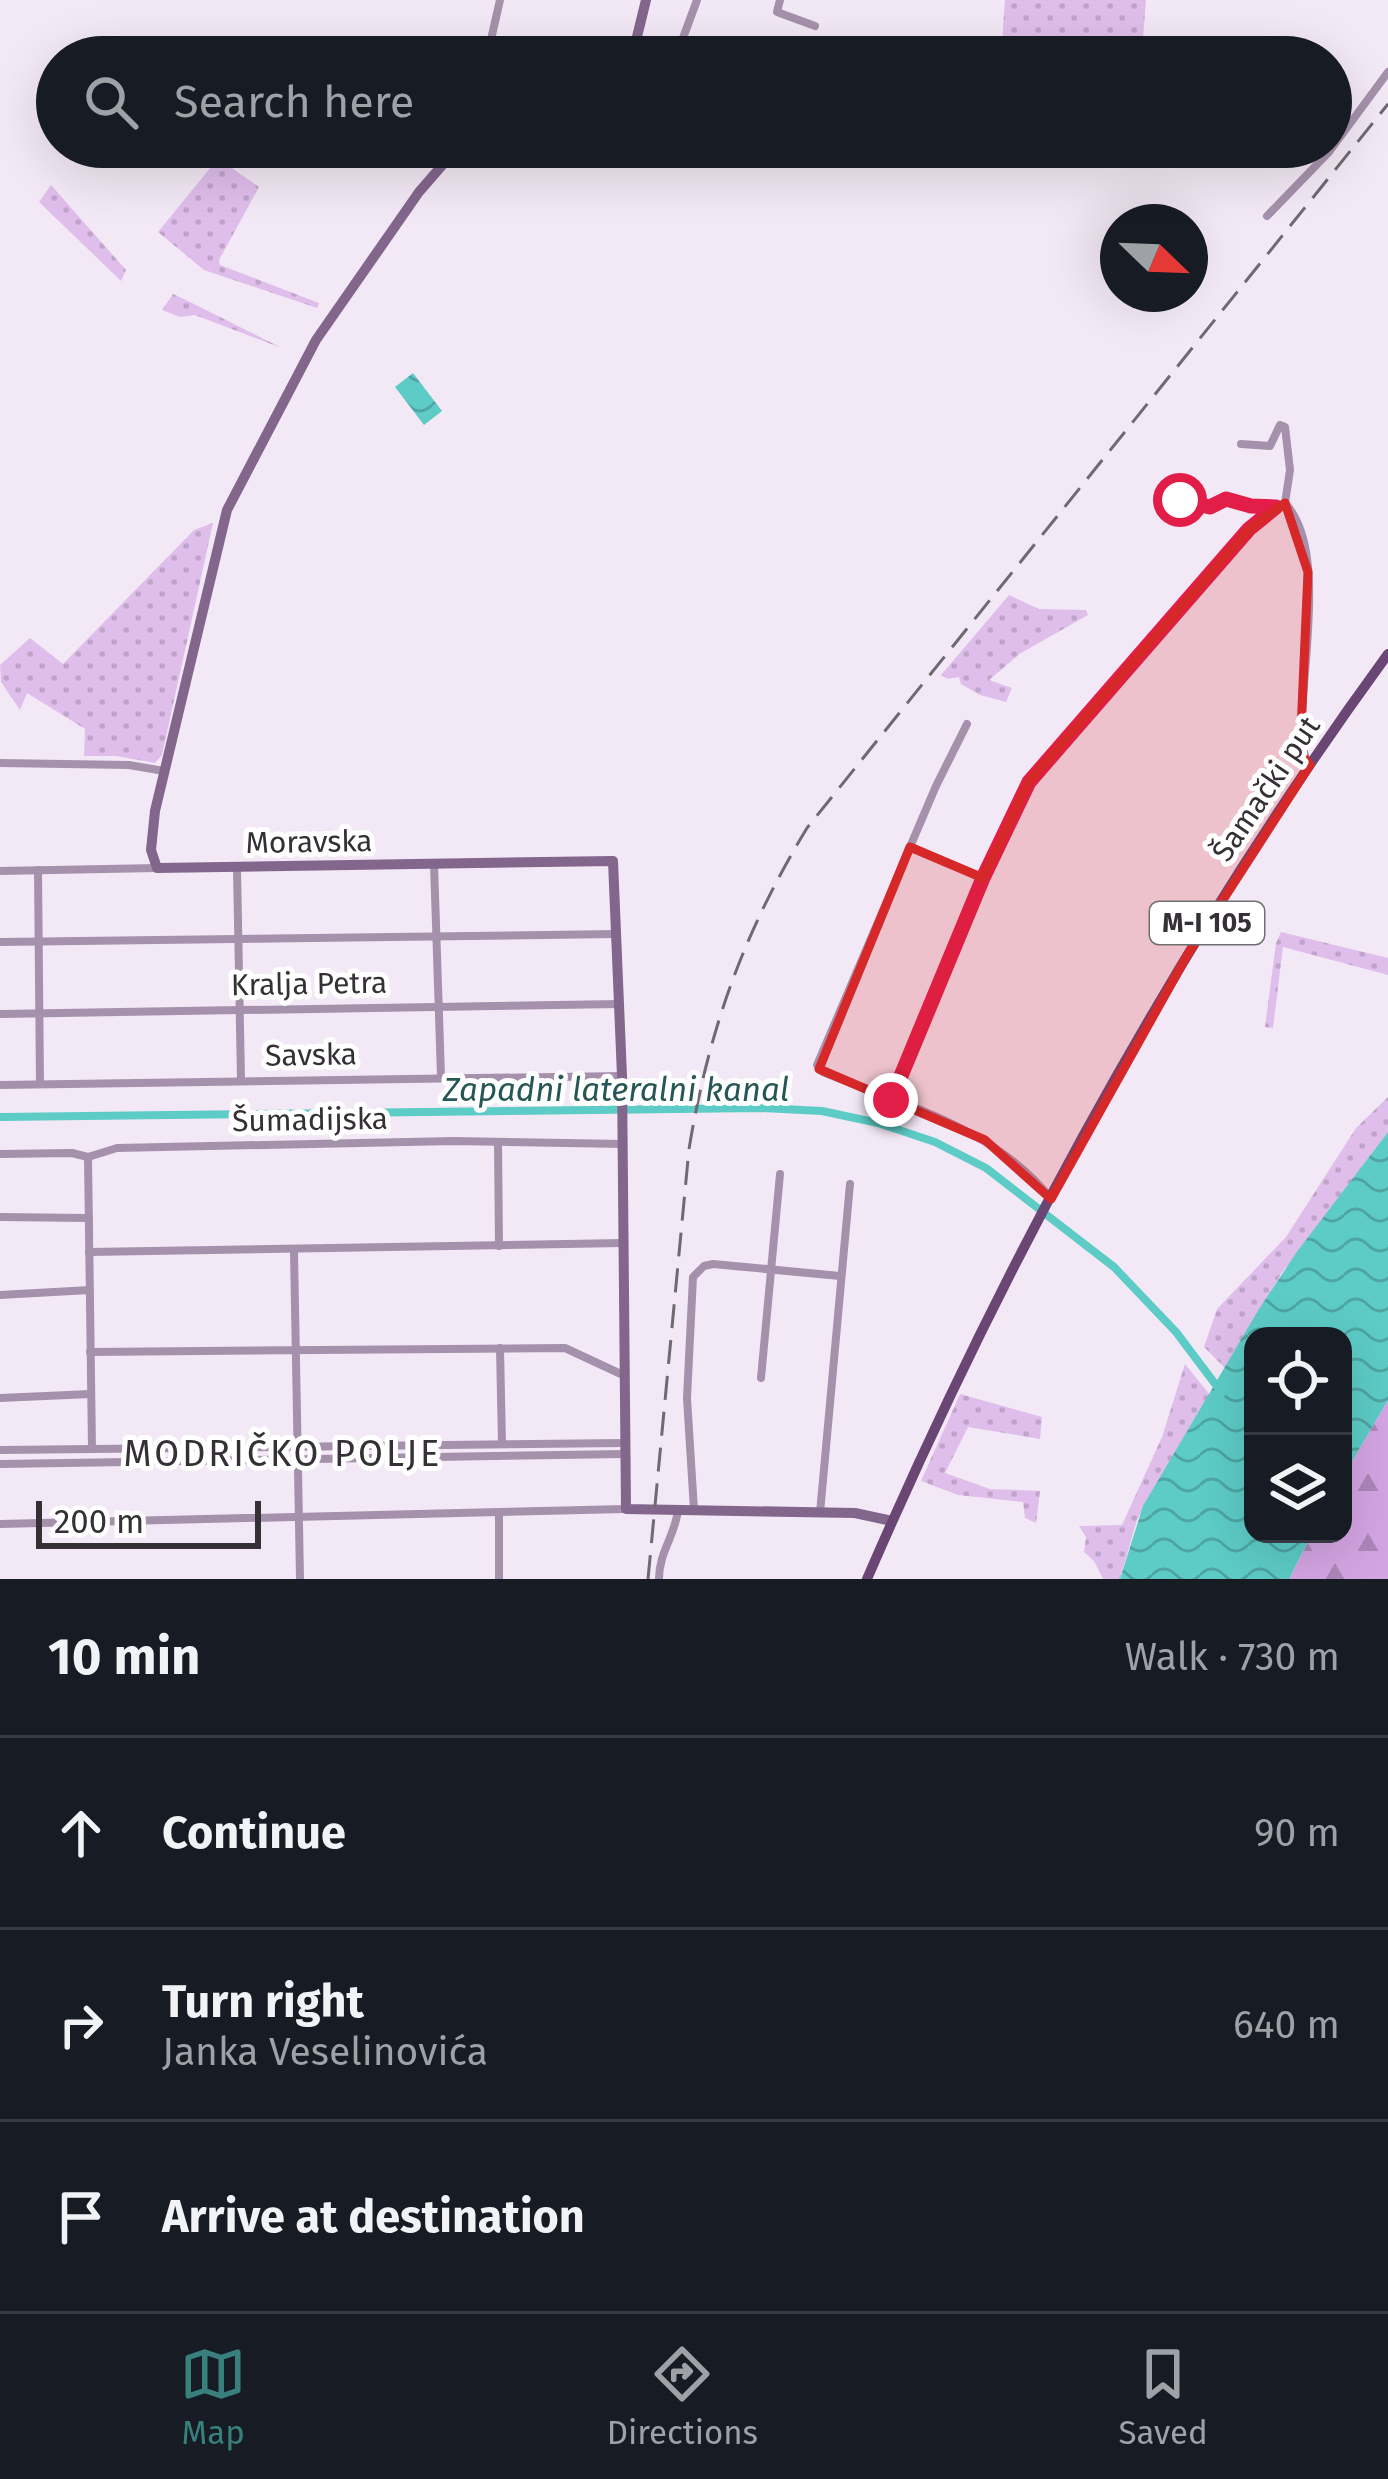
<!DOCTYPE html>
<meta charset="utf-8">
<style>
body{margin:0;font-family:"Fira Sans",sans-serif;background:#242831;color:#f1f3f6}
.controls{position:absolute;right:36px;bottom:36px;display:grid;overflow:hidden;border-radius:24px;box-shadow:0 12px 48px #0002}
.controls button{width:108px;height:108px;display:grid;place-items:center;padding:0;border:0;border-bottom:3px solid #363941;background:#171b24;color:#f1f3f6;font:60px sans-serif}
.compass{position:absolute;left:1100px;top:204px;width:108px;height:108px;border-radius:50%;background:#171b24;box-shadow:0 12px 48px #0002;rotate:113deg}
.scale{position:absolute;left:36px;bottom:30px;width:225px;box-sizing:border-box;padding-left:12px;border:6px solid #343035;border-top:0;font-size:33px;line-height:42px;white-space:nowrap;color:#343035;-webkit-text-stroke:9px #fff;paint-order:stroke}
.stop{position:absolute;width:36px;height:36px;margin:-27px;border:9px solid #e11d48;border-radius:50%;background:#fff}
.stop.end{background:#e11d48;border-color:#fff;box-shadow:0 3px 12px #0008}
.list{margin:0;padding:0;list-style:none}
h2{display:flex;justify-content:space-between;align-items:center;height:156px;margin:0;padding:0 48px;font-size:51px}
h2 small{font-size:39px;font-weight:400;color:#9ea1a6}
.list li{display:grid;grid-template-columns:78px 1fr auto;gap:36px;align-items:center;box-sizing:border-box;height:192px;padding:0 48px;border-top:3px solid #363941}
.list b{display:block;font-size:45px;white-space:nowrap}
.list p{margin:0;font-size:39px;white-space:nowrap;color:#9ea1a6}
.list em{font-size:39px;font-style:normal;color:#9ea1a6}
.icon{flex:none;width:66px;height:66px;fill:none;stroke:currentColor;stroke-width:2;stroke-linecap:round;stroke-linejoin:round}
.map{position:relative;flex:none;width:1388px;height:1579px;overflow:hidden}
.search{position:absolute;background:#171b24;box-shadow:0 12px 48px #0002;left:36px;right:36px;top:36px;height:132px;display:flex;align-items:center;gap:30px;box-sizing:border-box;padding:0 42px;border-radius:66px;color:#9ea1a6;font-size:45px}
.sheet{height:732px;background:#171b24}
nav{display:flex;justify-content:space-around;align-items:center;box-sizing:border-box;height:168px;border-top:3px solid #363941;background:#171b24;font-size:33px;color:#9ea1a6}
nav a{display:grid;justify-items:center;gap:6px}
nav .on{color:#38807d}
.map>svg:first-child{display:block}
.grass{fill:url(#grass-dots)}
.forest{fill:url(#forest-firs)}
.water{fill:url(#water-waves)}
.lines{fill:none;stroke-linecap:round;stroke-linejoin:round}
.canal{stroke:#5dcbc6;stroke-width:8}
.street{stroke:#a691ac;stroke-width:8}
.secondary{stroke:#83668c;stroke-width:10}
.primary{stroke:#6a4675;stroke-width:10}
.rail{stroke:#6f6970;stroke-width:3;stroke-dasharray:24 12;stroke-linecap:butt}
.route{stroke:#e11d48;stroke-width:15}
.marked{fill:#d62828;fill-opacity:0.2;stroke:#d62828;stroke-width:9;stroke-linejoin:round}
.labels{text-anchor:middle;stroke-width:10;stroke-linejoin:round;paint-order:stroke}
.shield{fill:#fff;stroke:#716e72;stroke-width:3}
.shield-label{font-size:27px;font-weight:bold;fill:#343035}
.street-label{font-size:30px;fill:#343035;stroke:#fff}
.water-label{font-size:33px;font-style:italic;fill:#275755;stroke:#fff}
.quarter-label{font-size:36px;letter-spacing:3px;fill:#343035;stroke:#fff}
</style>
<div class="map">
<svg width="1388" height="1579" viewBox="0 0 1388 1579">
<defs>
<pattern id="grass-dots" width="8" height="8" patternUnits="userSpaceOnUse" patternTransform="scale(3)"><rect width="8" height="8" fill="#e0beeb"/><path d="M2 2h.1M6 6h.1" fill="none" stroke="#c1a4ca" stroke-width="1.8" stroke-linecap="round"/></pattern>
<pattern id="forest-firs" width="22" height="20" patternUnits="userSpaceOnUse" patternTransform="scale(3)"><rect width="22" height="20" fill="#d3a4e2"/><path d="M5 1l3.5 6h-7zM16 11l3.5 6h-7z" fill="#ac86b8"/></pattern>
<pattern id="water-waves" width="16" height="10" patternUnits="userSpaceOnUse" patternTransform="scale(3)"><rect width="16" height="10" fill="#5dcbc6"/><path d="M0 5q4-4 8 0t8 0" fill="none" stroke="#4ea5a2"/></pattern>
</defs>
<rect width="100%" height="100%" fill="#f3e9f6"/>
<!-- grass -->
<g class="grass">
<path d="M1005,0H1146L1143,39L1093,43V57H1001Z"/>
<path d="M215,162L229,166L259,187L219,260L220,265L319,303L317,308L204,270L158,232Z"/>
<path d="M51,185L126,270L121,281L39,202Z"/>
<path d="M173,294L184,299L282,348L195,315L180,317L162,310Z"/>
<path d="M213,523L162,755L155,763L116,756H84L85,729L27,693L20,710L1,682L0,665L30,638L63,664L194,530Z"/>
<path d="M1009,595L1039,609L1086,610L1088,615L1021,653L989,680L1012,688L1006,702L980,695L961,684L959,677L948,679L941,675Z"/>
<path d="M1281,932L1388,958V975L1283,947L1273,1028L1265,1027L1276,943Z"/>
<path d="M1388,1097V1132L1281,1274L1225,1368L1204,1347L1217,1309L1286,1237L1356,1128Z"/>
<path d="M1185,1364L1210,1395L1137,1520L1120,1579H1103L1094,1561L1084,1552L1086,1537L1079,1526L1122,1525L1162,1437Z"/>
<path d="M960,1394L1042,1417L1040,1439L968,1427L945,1473L990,1489L1040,1491L1036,1523L1025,1518L1023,1502L958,1495L921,1481Z"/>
</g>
<!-- forest -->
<path class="forest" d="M1388,1400V1579H1289L1312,1534H1343V1477Z"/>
<!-- water -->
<g class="water">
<path d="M413,373L442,411L424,425L395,387Z"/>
<path d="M1388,1132V1400L1343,1477V1336H1253V1534H1312L1289,1579H1120L1143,1506L1259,1309L1296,1253Z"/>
</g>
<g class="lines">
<!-- canal -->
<path class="canal" d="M0,1117L760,1108L822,1111L878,1123L935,1142L986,1168L1114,1267L1176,1332L1222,1393"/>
<!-- street -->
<g class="street">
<path d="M780,0L777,12L815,26"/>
<path d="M361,40L441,57"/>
<path d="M487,57L500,0"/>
<path d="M676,57L697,0"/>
<path d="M1267,216L1329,152L1388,72"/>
<path d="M1241,444L1270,446L1280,425L1285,427L1290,470L1285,503C1339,561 1282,734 1310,765"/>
<path d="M1161,497L1209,507L1226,499L1274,507"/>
<path d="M967,724L936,786L817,1065L823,1072C903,1105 996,1128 1051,1199"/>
<path d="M0,763L129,765L164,771"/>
<path d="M910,847L983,878"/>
<path d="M434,864L441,1076"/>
<path d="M237,868L241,1080"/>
<path d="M38,870L40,1084"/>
<path d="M0,871L157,868"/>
<path d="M0,942L617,934"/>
<path d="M0,1014L620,1004"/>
<path d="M0,1085L622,1076"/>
<path d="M891,1100L983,878L1029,781L1249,529L1285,503"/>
<path d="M498,1142L499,1246"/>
<path d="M0,1154L72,1153L88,1157L117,1148L454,1141L623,1144"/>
<path d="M88,1157L92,1449"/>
<path d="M0,1217L89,1218"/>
<path d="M294,1251L300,1579"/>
<path d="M89,1252L623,1243"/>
<path d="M0,1295L90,1290"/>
<path d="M500,1348L502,1444"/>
<path d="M90,1352L565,1348L623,1375"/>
<path d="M761,1378L780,1174"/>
<path d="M0,1398L91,1394"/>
<path d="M0,1450L624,1443"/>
<path d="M0,1464L624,1454"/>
<path d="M694,1510L687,1398L693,1277L704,1266L713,1264L840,1276"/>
<path d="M820,1513L850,1184"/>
<path d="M499,1515V1579"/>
<path d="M0,1524L626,1509"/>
<path d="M659,1579C659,1552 675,1536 678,1510"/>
</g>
<!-- secondary -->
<g class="secondary">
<path d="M616,57L633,53L646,0"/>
<path d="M458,147L419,192L316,340L227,510L155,811L151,850L157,868L613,861L622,1076L626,1509L855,1513L892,1521"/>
</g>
<!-- primary -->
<path class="primary" d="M867,1579C1008,1254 1179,940 1388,654"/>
<!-- rail -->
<path class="rail" d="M648,1579L689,1149C709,1028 744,932 807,828L1388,104"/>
</g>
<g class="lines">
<!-- route -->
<path class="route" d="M891,1100L983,878L1029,782L1249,529L1276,507L1251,506L1226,499L1210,507L1180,500"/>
</g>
<!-- marked area -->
<path class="marked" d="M1285,503L1308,572L1300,753L1310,765L1188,954L1051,1199L985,1140L819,1069L910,847L983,878L1029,781L1249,529Z"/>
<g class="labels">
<!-- shield labels -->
<rect class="shield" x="1150" y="902" width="114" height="42" rx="9"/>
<g class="shield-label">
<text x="1207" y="932">M-I 105</text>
</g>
<!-- street labels -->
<g class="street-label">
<text transform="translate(1266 789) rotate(-56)" y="10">Šamački put</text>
<text transform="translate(309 842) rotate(-1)" y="10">Moravska</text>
<text transform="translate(309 984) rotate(-1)" y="10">Kralja Petra</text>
<text transform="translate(311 1055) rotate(-1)" y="10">Savska</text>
<text transform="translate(310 1120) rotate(-1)" y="10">Šumadijska</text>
</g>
<!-- water labels -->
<g class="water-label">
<text x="616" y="1101">Zapadni lateralni kanal</text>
</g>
<!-- quarter labels -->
<g class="quarter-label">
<text x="283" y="1466">MODRIČKO POLJE</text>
</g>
</g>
</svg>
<div class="controls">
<button><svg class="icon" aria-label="locate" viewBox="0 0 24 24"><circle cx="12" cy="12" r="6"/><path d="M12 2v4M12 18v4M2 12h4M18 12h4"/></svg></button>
<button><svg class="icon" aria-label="layers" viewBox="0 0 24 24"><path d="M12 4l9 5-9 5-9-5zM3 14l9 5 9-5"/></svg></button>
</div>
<svg class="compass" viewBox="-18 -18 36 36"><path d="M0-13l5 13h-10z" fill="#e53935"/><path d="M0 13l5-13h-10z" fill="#9ea1a6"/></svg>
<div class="scale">200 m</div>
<div class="stop" style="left:1180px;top:500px"></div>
<div class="stop end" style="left:891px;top:1100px"></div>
<div class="search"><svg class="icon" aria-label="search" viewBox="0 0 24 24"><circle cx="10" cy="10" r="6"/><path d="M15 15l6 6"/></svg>Search here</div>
</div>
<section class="sheet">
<h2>10 min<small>Walk · 730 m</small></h2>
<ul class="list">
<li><svg class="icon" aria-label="ahead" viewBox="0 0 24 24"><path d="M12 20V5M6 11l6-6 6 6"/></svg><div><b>Continue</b></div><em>90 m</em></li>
<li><svg class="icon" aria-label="right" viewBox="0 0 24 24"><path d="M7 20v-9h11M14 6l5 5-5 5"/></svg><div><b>Turn right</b><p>Janka Veselinovića</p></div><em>640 m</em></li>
<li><svg class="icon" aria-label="arrive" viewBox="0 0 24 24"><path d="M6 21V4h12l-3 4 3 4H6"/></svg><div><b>Arrive at destination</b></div></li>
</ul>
</section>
<nav>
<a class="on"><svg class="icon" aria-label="map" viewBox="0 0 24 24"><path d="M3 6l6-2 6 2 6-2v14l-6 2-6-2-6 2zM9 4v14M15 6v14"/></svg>Map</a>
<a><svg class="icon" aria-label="directions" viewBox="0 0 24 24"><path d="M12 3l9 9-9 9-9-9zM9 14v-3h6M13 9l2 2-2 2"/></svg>Directions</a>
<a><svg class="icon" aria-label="saved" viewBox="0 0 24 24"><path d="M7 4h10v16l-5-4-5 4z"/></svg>Saved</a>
</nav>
